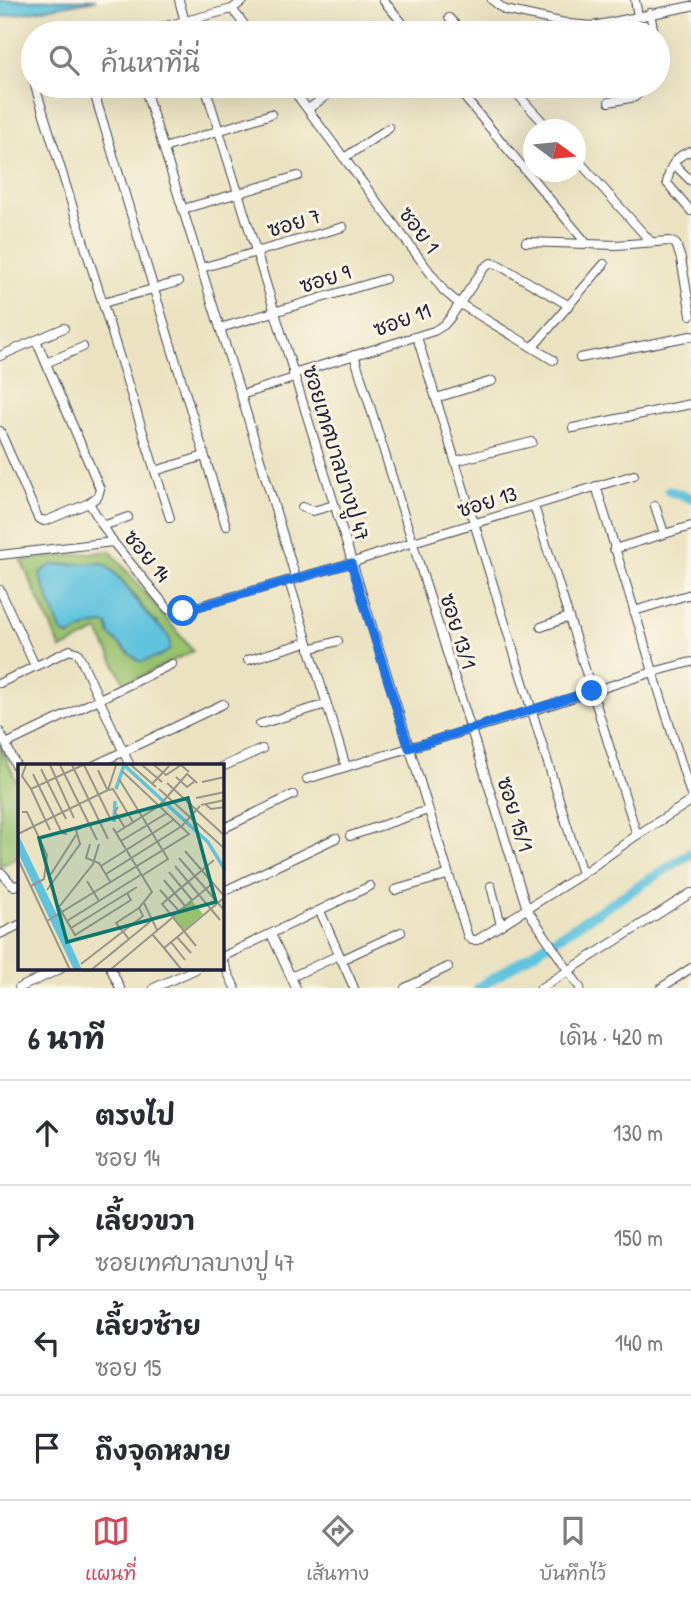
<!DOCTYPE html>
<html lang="th">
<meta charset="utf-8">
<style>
body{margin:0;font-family:"Patrick Hand","Playpen Sans Thai",sans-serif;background:#f2f2f3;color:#2b2b33}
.compass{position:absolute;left:523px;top:119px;width:63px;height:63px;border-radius:50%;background:#fff;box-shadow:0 7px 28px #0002;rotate:105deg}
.stop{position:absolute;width:21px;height:21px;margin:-16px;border:5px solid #1a73e8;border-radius:50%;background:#fff}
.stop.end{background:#1a73e8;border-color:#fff;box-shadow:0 2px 7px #0008}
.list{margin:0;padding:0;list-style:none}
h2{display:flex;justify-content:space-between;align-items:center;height:91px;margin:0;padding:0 28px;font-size:30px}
h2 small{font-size:23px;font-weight:400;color:#7c7c81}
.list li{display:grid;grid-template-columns:46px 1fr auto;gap:21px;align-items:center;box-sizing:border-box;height:105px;padding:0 28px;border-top:2px solid #e1e1e2}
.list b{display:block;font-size:26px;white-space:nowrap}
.list p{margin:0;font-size:23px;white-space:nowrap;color:#7c7c81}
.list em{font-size:23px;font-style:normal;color:#7c7c81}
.icon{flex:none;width:38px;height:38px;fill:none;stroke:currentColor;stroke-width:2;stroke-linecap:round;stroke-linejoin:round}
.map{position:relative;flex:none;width:691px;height:988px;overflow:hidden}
.search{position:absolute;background:#fff;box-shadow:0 7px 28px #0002;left:21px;right:21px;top:21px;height:77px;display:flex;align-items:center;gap:18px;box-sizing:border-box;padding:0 24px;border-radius:38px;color:#7c7c81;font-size:26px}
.sheet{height:511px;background:#fff}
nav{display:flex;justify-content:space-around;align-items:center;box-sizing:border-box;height:98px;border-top:2px solid #e1e1e2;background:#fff;font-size:19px;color:#7c7c81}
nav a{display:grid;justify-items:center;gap:4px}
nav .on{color:#d1495b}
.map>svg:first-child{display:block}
.green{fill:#98c16d;stroke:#5d7254;stroke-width:2;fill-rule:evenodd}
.water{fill:#60c3de;stroke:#41728c;stroke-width:2}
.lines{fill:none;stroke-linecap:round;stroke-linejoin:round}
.canal{stroke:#60c3de;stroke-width:10}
.street-casing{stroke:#403f4f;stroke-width:10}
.street{stroke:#fff;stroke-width:8}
.route{stroke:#1a73e8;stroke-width:9}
.labels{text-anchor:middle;stroke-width:6;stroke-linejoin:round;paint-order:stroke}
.street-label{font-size:21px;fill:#22223b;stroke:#fcf5e5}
.inset-river{fill:none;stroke:#60c3de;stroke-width:3.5}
.inset-road{fill:none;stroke:#9a958b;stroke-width:2}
.view{fill:#0f766e;fill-opacity:0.15;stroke:#0f766e;stroke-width:3.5}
.inset-edge{fill:none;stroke:#22223b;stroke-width:3.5}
</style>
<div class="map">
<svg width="691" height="988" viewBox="0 0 691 988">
<rect width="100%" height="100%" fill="#fcf5e5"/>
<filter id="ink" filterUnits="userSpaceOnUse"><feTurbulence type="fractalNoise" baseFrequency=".0143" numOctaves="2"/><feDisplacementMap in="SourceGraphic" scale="14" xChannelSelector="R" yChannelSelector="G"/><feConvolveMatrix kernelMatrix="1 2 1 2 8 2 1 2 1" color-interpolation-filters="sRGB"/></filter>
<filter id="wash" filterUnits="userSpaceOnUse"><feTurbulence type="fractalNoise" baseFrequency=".00686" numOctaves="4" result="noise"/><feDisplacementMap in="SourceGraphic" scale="28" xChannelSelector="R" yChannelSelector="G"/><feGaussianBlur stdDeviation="1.57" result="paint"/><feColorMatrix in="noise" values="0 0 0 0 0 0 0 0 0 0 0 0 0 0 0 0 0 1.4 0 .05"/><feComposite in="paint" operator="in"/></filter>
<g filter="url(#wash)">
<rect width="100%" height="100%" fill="#eae2c0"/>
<!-- green -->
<g class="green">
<path d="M110,551L193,651L125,684L98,631L61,649L21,560ZM103,563C114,571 123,582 132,592C140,603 146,615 158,624L141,661L122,647L108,624C93,623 81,630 69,636Z"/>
<path d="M0,745L19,787V857L0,866Z"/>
</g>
<!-- water -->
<g class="water">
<path d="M0,0H96L0,17Z"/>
<path d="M103,563C124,578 133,600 150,618C156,624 165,630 169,638C170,641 170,646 170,649L162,655L141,662L130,654L110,635L107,624C93,623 81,630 69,636L61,631L40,576L41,572L52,565Z"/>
</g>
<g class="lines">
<!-- canal -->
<g class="canal">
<path d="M669,491L691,498"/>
<path d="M478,988L691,853"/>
</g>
</g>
</g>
<g filter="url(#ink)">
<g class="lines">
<!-- street casing -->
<g class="street-casing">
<g id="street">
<path d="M179,0L188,33"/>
<path d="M383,0L411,33"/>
<path d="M492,0L505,10L570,24L592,26L603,24L691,6"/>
<path d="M635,0L638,16"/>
<path d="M232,9L244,0"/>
<path d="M650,13L654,33"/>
<path d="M449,18L463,33"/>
<path d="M138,33L232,9L251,33"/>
<path d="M308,33L319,25"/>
<path d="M658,51V64"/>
<path d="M33,64L30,69L33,80"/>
<path d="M35,86L155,471L204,456"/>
<path d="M92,86L226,526"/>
<path d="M144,86L241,395L296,579"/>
<path d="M205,86L468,937L472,940H477L582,874L637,835L691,801"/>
<path d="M290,86L444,291L457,302L553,360"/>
<path d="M455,86L587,244L616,245L669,241L676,244L681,259L691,315"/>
<path d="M510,86L550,130"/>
<path d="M609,102L635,97L645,86"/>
<path d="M308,109L340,86"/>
<path d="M164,148L271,114"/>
<path d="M691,151C676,155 669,168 667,183L691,211"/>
<path d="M344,158L389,128"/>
<path d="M576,158L651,242"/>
<path d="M674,164L691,181"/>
<path d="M183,209L298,176"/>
<path d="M526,242L587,244"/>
<path d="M201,268L343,227"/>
<path d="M103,303L178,282"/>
<path d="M220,328L385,279"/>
<path d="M417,337L582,874"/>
<path d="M36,340L64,328"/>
<path d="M533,347L604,264"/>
<path d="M354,355L527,909L580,988"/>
<path d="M0,356L36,340L100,489L98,496L89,503L48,520L44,521L38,518L0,431"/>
<path d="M580,358L691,336"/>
<path d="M46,363L83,347"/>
<path d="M293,374L434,331L444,325L450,318L484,268L491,263L497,264L568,305"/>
<path d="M241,395L294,378"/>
<path d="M436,398L492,381"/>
<path d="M573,428L691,404"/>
<path d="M455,461L532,442"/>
<path d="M155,471L170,518"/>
<path d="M596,486L691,795"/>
<path d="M89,503L113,542L168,609L174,612H178L351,563L413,542L634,475"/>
<path d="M534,506L637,835"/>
<path d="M655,506L664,533"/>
<path d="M302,507L313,511L334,505"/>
<path d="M103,526L128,517"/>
<path d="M614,549L691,526"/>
<path d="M0,555L113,542"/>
<path d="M289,581L346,767L531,711L653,672L691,662"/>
<path d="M0,590L35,666"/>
<path d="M634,611L691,594"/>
<path d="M541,627L569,617"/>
<path d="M309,649L338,641"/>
<path d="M248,660L307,642"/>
<path d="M0,683L70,650L78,653L130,766"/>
<path d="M260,724L327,704"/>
<path d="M0,732L19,772"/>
<path d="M6,744L172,664"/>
<path d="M93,766L223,704"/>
<path d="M222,767L262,749"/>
<path d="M307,779L346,767"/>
<path d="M222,829L293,795"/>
<path d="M350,836L428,810"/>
<path d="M2,873L13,886L19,885"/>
<path d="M491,886L501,925"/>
<path d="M395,890L447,875"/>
<path d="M222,892L336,838"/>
<path d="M320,911L354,988"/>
<path d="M0,934L19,925"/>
<path d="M271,934L296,988"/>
<path d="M222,957L370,886"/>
<path d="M222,960L235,988"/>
<path d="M341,960L401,932"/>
<path d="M111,969L120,988"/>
<path d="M291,977L339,955"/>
<path d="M19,988L60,969"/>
<path d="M154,988L196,969"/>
<path d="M405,988L448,967"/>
<path d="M541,988L691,893"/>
<path d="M661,988L691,968"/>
</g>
</g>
<!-- street -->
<use href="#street" class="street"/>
</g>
</g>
<g class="lines" filter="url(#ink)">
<!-- route -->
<path class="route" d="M183,611L351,563L409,748L592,691"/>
</g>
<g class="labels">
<!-- street labels -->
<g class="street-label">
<text transform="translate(294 223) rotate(-16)" y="7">ซอย 7</text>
<text transform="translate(419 230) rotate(53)" y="7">ซอย 1</text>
<text transform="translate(325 279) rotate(-17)" y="7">ซอย 9</text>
<text transform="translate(402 320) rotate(-20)" y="7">ซอย 11</text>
<text transform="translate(336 453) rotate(73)" y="7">ซอยเทศบาลบางปู 47</text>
<text transform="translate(487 502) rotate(-17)" y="7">ซอย 13</text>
<text transform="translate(147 556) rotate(51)" y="7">ซอย 14</text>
<text transform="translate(458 631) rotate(73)" y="7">ซอย 13/1</text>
<text transform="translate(515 814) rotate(73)" y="7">ซอย 15/1</text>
</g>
</g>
<!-- overview -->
<g transform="translate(18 764)">
<rect width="206" height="206" fill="#eae2c0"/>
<path d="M174,137L185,150L166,166L155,153Z" fill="#98c16d"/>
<path d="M0,70L43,159L64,206H56L0,89Z" fill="#60c3de"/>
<path class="inset-river" d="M98,25L106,1L190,78L207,106M96,58L97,37"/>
<path class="inset-road" d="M8,1L4,12L13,25L65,1M32,1L56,54M42,1L79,76M54,1L90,75M66,1L92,54M113,1L138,23M124,1L144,18M136,1L148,11L163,1L171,8M23,5L48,55M80,6L89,25M15,10L44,69L49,70M158,13L169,23L177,17M101,15L150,95L125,111M184,18L207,13M149,19L207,72M134,20L151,2M13,25L32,66M141,25L207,85M90,26L95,25L115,58M178,34L207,28M187,40L193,45L207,43M183,41L207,36M100,43L97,48L107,64M4,48H9L29,91L26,115L13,122M98,69L141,42L169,10L179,19M0,70L90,26L98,1M103,77L149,49M72,80L68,94L81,99L93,119M81,80L75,100L41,143L57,171L113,136L109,129M167,87L207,133M161,94L207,147M0,95L52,206M83,102L157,55M157,102L202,156M151,108L174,136M33,110L58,71M88,110L164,62L182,42M146,116L167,142M69,117L81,137M29,126L62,80L58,66L71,60M142,126L161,147M126,139L139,166M154,153L195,119M29,157L171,70L104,7M49,157L124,110M53,164L119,123M134,170L146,184L207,133M159,173L173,189M111,175L133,157M153,178L167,196M178,182L144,140L196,96M146,184L163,205M63,200L125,152L121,144M73,206L111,175L98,159L121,144L134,128L95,64M92,206L154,154"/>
<path class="view" d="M170,34L198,138L49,178L21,74Z"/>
<rect width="206" height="206" class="inset-edge"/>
</g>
</svg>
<svg class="compass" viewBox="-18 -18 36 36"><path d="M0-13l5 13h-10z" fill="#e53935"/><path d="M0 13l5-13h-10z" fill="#7c7c81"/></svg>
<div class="stop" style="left:183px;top:611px"></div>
<div class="stop end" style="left:592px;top:691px"></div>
<div class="search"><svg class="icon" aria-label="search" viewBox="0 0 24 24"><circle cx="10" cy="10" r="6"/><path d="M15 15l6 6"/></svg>ค้นหาที่นี่</div>
</div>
<section class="sheet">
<h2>6 นาที<small>เดิน · 420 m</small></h2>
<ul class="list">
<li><svg class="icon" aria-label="ahead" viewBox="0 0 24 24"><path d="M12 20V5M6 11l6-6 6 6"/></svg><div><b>ตรงไป</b><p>ซอย 14</p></div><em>130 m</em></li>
<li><svg class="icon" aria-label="right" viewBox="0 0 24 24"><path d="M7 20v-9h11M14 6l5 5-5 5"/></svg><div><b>เลี้ยวขวา</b><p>ซอยเทศบาลบางปู 47</p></div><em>150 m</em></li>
<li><svg class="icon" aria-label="left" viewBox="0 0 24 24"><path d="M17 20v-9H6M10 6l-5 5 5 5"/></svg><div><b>เลี้ยวซ้าย</b><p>ซอย 15</p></div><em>140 m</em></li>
<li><svg class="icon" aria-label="arrive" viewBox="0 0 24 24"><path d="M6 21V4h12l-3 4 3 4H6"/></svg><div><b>ถึงจุดหมาย</b></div></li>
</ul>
</section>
<nav>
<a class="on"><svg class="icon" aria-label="map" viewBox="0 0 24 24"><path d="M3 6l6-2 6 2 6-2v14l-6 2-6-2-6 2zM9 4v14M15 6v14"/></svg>แผนที่</a>
<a><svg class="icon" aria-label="directions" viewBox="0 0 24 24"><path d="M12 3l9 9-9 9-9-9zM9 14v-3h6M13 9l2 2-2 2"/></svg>เส้นทาง</a>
<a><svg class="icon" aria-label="saved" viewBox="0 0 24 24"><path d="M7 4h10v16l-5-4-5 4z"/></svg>บันทึกไว้</a>
</nav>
